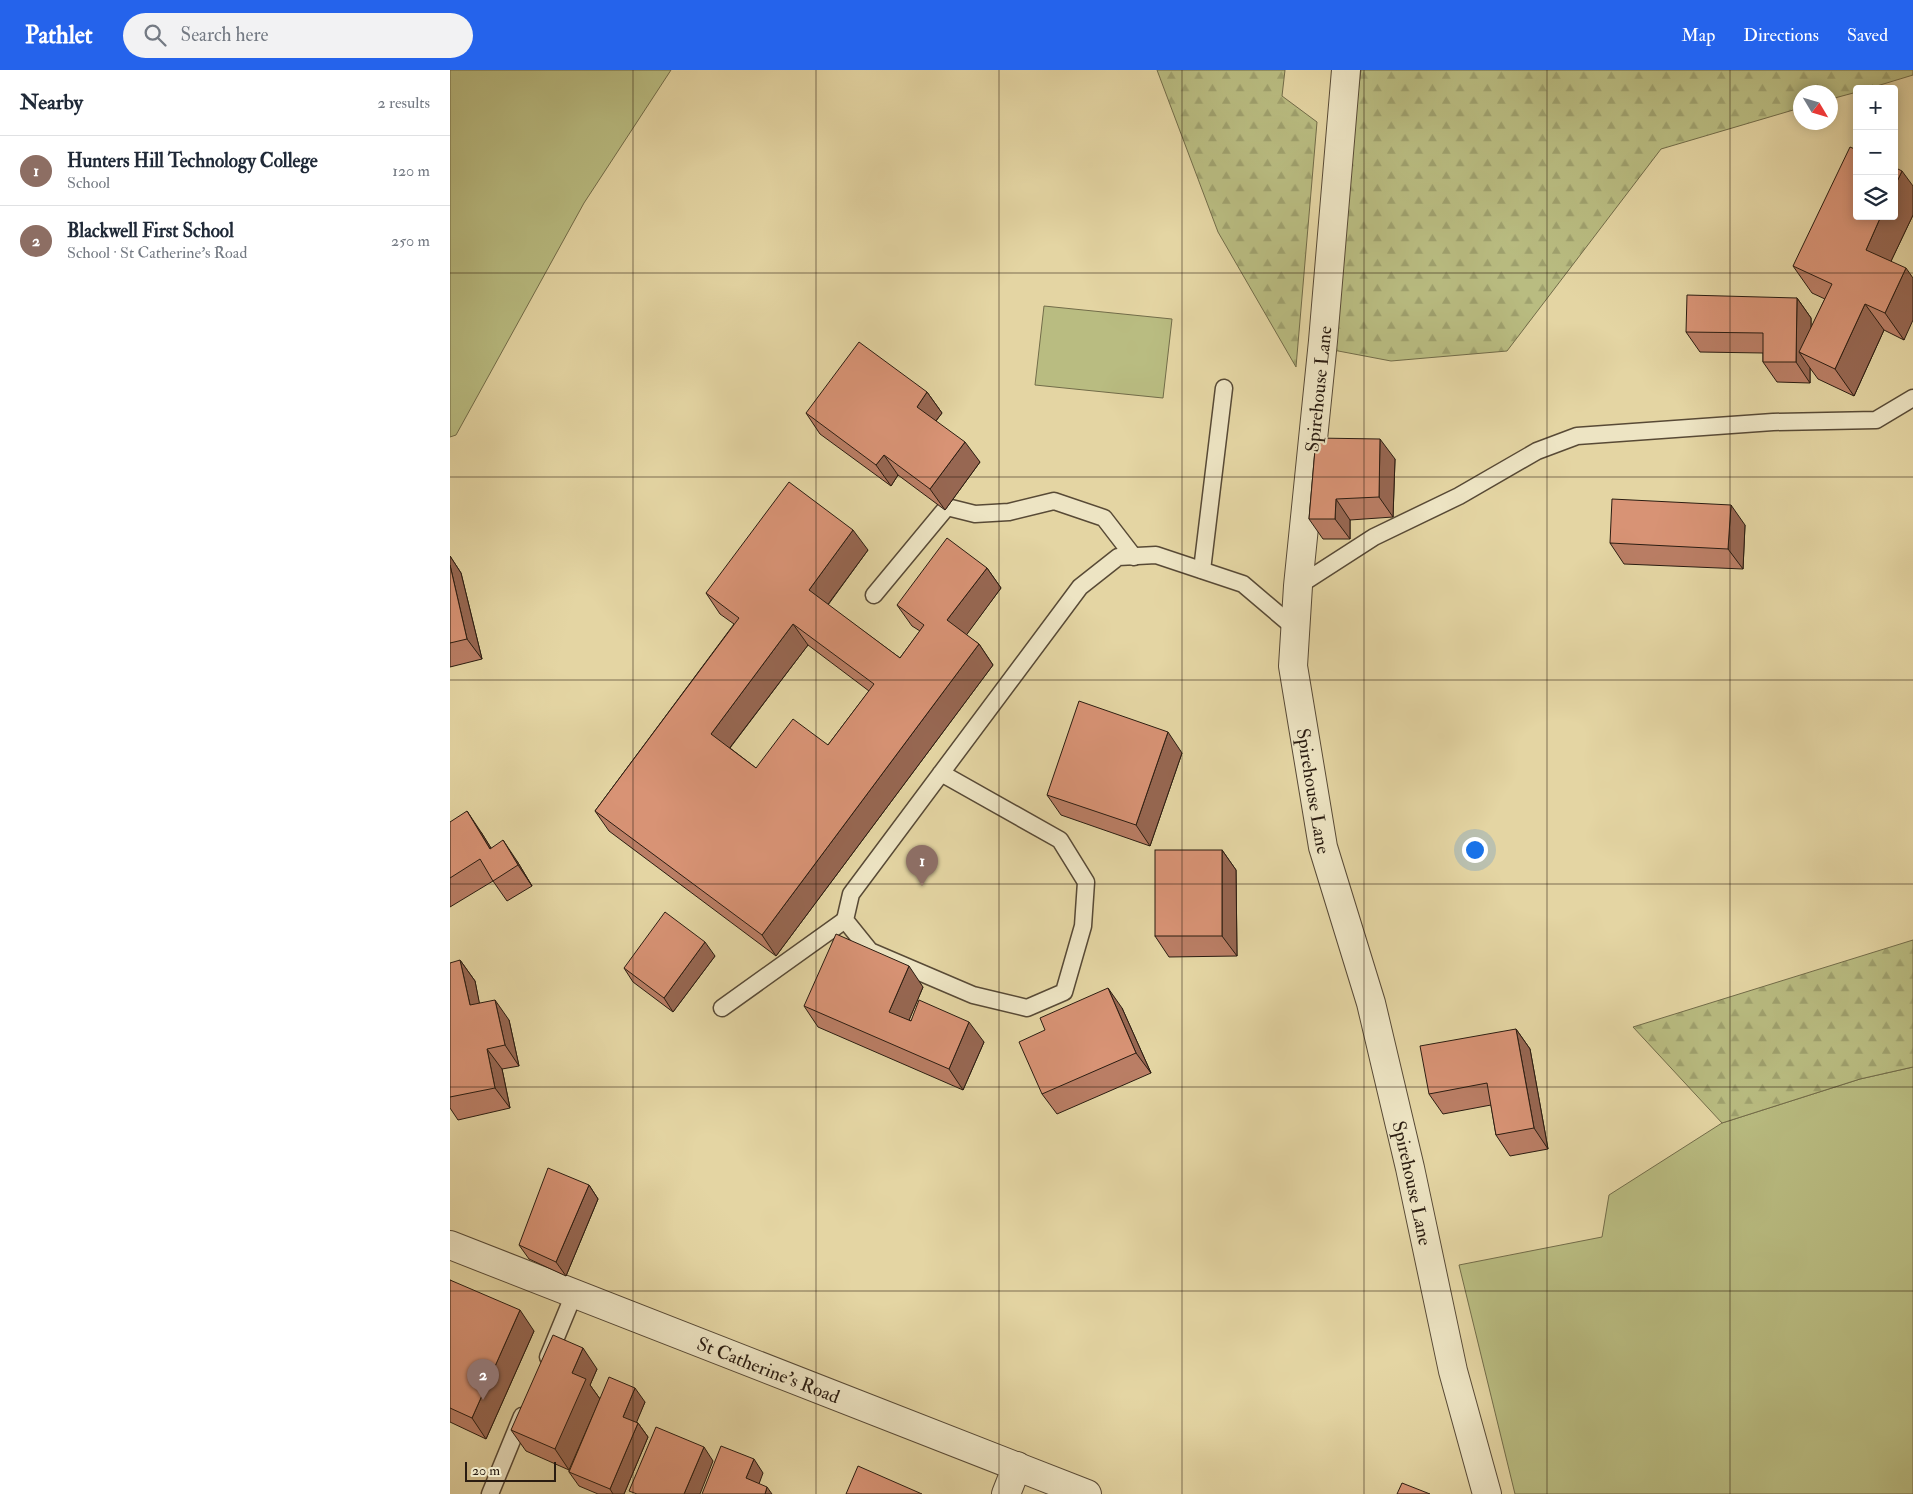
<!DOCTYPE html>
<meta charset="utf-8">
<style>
body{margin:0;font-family:"IM FELL Double Pica",serif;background:#f2f2f3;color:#1f2937}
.controls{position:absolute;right:15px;top:15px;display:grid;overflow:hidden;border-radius:5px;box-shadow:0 2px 12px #0003}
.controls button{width:45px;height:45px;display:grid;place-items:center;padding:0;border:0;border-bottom:1px solid #e0e1e3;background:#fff;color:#1f2937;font:25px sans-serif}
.compass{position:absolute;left:1343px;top:15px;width:45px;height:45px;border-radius:50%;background:#fff;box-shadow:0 2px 12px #0003;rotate:128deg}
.scale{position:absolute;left:15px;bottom:12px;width:91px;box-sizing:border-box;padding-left:5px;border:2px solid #2a1c11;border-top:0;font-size:14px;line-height:18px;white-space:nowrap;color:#2a1c11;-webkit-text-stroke:4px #ede4c3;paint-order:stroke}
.you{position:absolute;left:1024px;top:779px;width:18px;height:18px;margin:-12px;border:4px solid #fff;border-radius:50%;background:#1a73e8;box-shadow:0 0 0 8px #1a73e833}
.badge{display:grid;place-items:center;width:32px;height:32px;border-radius:50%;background:#2563eb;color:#fff;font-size:16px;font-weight:700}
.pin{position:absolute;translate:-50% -41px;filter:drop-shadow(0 1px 2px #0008)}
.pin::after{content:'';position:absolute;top:26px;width:18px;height:15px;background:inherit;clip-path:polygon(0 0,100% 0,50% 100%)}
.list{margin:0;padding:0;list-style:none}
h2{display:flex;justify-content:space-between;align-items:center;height:65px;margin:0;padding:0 20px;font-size:21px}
h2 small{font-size:16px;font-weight:400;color:#747a83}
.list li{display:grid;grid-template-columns:32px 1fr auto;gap:15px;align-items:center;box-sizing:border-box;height:70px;padding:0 20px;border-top:1px solid #e0e1e3}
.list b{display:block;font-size:19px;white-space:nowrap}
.list p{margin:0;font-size:16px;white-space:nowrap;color:#747a83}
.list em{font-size:16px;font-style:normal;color:#747a83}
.icon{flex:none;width:28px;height:28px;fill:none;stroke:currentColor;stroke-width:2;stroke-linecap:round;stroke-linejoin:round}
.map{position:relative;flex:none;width:1463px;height:1424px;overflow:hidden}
header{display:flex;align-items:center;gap:30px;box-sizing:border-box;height:70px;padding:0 25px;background:#2563eb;color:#fff}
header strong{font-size:24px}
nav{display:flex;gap:28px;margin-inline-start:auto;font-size:18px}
.search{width:350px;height:45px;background:#f2f2f3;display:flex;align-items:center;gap:12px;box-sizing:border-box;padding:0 18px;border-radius:28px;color:#747a83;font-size:19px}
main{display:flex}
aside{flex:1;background:#fff}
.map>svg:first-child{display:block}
.green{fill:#b9bc81;stroke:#726c49}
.forest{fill:url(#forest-firs);stroke:#726c49}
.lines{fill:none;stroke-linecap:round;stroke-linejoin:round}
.service-casing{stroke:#584a36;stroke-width:19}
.minor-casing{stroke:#584a36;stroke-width:30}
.service{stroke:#ede4c3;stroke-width:16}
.minor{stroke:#ede4c3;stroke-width:28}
.wall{fill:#ba7e65;stroke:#2a1c11;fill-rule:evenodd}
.shaded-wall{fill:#976752;stroke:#2a1c11}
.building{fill:#d89375;stroke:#2a1c11;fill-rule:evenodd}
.grid{fill:none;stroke:#2a1c11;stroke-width:1;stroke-opacity:0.55}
.labels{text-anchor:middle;stroke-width:4.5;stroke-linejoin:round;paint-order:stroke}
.street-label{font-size:19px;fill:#2a1c11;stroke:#ede4c3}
</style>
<header>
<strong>Pathlet</strong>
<div class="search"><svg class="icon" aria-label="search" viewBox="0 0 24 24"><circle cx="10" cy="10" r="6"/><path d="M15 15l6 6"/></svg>Search here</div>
<nav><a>Map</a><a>Directions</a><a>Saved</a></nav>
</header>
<main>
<aside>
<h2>Nearby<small>2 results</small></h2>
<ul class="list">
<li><span class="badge" style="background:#8d6e63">1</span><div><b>Hunters Hill Technology College</b><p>School</p></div><em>120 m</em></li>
<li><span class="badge" style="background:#8d6e63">2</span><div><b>Blackwell First School</b><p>School · St Catherine's Road</p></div><em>250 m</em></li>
</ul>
</aside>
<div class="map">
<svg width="1463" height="1424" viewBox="0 0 1463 1424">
<defs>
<pattern id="forest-firs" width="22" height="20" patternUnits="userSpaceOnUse" patternTransform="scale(1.25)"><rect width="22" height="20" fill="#b9bc81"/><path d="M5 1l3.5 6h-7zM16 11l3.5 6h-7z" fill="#9fa16e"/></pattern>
</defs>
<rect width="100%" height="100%" fill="#e4d5a3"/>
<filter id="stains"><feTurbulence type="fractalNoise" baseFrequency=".004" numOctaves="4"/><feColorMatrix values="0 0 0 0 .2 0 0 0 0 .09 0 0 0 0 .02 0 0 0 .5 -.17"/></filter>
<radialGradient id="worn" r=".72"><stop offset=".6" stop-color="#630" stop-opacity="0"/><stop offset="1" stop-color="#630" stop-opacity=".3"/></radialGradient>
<!-- green -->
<g class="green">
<path d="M0,0H221L134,133L6,365L0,367Z"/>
<path d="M594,236L722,249L713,328L585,315Z"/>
<path d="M1463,997V1424H1065L1009,1195L1152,1167L1159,1125L1272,1053L1410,1009Z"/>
</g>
<!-- forest -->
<g class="forest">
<path d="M707,0H835L832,26L867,52L846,297L768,162Z"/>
<path d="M911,0H1463V5L1417,19H1407V22L1381,29L1380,22H1350V38L1211,79L1057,281L941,291L883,280L891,150Z"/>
<path d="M1463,870V997L1410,1009L1272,1053L1183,957Z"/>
</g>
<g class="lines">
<!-- service casing -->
<g class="service-casing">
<g id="service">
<path d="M752,500L774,318"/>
<path d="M848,516L924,467L1009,426L1087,381L1127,366L1323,352L1426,350L1463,328"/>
<path d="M424,525L497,437L525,444L559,442L604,431L654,448L684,487"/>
<path d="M491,703L610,770L636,812L633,856L614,922L577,938L523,925L420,881L395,850L401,824L630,517L668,487L706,485L793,514L846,559"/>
<path d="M272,938L395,850"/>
<path d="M98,1287L124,1224"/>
<path d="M40,1424L72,1346"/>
</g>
</g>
<!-- minor casing -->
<g class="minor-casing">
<g id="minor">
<path id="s1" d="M896,0L873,271L848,516L843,596L873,777L921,933L960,1098L1003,1301L1037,1424"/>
<path id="s2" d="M0,1175L637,1424"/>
<path d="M556,1424L567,1396"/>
</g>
</g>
<!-- service -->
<use href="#service" class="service"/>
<!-- minor -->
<use href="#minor" class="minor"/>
</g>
<!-- wall -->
<g class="wall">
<path d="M1463,116V145L1441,191L1454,270L1434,260L1404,326L1368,309L1360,298V313L1327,312L1313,292V283L1250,282L1236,262L1347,228L1361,248V258L1375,229L1362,223L1343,196Z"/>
<path d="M477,322L492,343L486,351L530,392L495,440L448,405L441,416L370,364L356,343Z"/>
<path d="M866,368L945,389L943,447L900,450V469H873L859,449Z"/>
<path d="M1295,455L1293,499L1174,494L1160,473Z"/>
<path d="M418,480L378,535L450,588L470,561L462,556L447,535L537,498L551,518L516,565L529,574L543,595L326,886L159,761L145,741L284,554L270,544L256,523ZM358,575L419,621L378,675L306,698L280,678Z"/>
<path d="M0,486L11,503L32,589L0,597Z"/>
<path d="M732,683L700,776L611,745L597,725Z"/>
<path d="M0,752L31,762L41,778L67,791L82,816L57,831L43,811L0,837Z"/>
<path d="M772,780L786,800L787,886L719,887L705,866Z"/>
<path d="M265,886L223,942L183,912L174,898Z"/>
<path d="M10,890L25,911L29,933L59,950L69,996L52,999L60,1038L8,1050L0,1038V1027Z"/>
<path d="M473,917L459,950L534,972L513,1020L368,957L354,936Z"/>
<path d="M672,938L701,1003L607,1044L592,1024Z"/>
<path d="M1066,959L1080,979L1098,1079L1060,1086L1046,1065L1041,1035L993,1044L979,1024Z"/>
<path d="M139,1115L148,1129L116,1206L79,1189L69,1175Z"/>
<path d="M0,1210L84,1261L36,1369L0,1352Z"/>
<path d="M147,1299L140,1315L150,1329L195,1332L186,1352L188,1353L198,1367L174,1424H148L129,1416L119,1402V1400L76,1381L61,1360Z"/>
</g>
<!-- shaded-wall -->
<g class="shaded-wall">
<path d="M1452,101L1463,116V145L1434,206L1416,180L1431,146H1444V118Z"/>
<path d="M1456,198L1463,208V250L1454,270L1435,243Z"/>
<path d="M1347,228L1361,248V287L1349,282L1360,298V313L1346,292Z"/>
<path d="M1415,234L1434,260L1404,326L1385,299Z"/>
<path d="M477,322L492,343L481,357L467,337Z"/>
<path d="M930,369L945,389L943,447L929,427Z"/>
<path d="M515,372L530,392L495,440L480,419Z"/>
<path d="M434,385L448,405L441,416L426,395Z"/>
<path d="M886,429L900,450V469L885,449Z"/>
<path d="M1281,435L1295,455L1293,499L1278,479Z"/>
<path d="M403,460L418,480L373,541L359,520Z"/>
<path d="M0,486L11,503L32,589L17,569L0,495Z"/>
<path d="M537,498L551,518L512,571L497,550Z"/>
<path d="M343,554L358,575L275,684L261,664Z"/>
<path d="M529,574L543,595L326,886L312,865Z"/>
<path d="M718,662L732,683L700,776L686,755Z"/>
<path d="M17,741L31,762L54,799L40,779Z"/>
<path d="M53,770L67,791L82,816L68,795Z"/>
<path d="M772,780L786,800L787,886L772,866Z"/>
<path d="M255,872L265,886L223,942L214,928Z"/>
<path d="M10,890L25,911L34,956L20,935Z"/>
<path d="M459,896L473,917L454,962L439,942Z"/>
<path d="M658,918L672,938L701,1003L686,983Z"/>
<path d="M45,930L59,950L69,996L55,975Z"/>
<path d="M519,952L534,972L513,1020L499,999Z"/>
<path d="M1066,959L1080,979L1098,1079L1084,1058Z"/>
<path d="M37,979L52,999L60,1038L45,1018Z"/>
<path d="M139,1115L148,1129L116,1206L106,1192Z"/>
<path d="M70,1240L84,1261L36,1369L22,1348Z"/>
<path d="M133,1278L147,1299L140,1315L150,1329L119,1400L105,1379L122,1303Z"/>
<path d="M185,1318L195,1332L183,1361L173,1347Z"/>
<path d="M188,1353L198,1367L174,1424H163L160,1419Z"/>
<path d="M254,1377L263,1391L250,1424H234Z"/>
<path d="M304,1389L313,1403L306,1422L296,1408Z"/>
<path d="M317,1417L322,1424H315Z"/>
</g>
<!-- building -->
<g class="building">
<path d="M1400,77L1407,80V146H1431L1416,180L1456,198L1435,243L1415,234L1385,299L1349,282L1382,214L1343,196Z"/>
<path d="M1444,97L1452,101L1444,118Z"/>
<path d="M1237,225L1347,228L1346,292H1313V263L1236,262Z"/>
<path d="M409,272L477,322L467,337L515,372L480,419L434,385L426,395L356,343Z"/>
<path d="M866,368L930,369L929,427L886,429L885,449H859Z"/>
<path d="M339,412L403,460L359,520L450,588L474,555L447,535L497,468L537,498L497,550L529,574L312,865L145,741L289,548L256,523ZM343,554L424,614L378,675L343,649L306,698L261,664Z"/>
<path d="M1162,429L1281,435L1278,479L1160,473Z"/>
<path d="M0,495L17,569L0,573Z"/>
<path d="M629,631L718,662L686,755L597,725Z"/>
<path d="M17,741L40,779L53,770L68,795L43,811L30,789L0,808V752Z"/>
<rect x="705" y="780" width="67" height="86"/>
<path d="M215,842L255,872L214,928L174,898Z"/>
<path d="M386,864L459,896L439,942L461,951L469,930L519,952L499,999L354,936Z"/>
<path d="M10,890L20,935L45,930L55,975L37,979L45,1018L0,1027V893Z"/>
<path d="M658,918L686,983L592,1024L569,972L595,960L590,948Z"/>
<path d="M1066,959L1084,1058L1046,1065L1037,1013L979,1024L970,976Z"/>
<path d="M98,1098L139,1115L106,1192L69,1175Z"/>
<path d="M0,1210L70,1240L22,1348L0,1338Z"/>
<path d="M103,1265L133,1278L122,1303L136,1309L105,1379L61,1360Z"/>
<path d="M159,1307L185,1318L173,1347L188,1353L160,1419L119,1402Z"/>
<path d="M206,1357L254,1377L234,1424H187L179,1421Z"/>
<path d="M271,1376L304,1389L296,1408L317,1417L315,1424H252Z"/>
<path d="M408,1396L472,1424H396Z"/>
<path d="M952,1413L980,1424H947Z"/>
</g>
<!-- grid -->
<path class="grid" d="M183,0V1424M366,0V1424M549,0V1424M732,0V1424M914,0V1424M1097,0V1424M1280,0V1424M0,203H1463M0,407H1463M0,610H1463M0,814H1463M0,1017H1463M0,1221H1463"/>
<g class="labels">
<!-- street labels -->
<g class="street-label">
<text transform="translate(868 319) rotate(-84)" y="7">Spirehouse Lane</text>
<text dy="7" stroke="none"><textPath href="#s1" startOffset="725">Spirehouse Lane</textPath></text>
<text dy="7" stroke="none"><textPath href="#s1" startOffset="1130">Spirehouse Lane</textPath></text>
<text dy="7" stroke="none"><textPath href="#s2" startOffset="342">St Catherine's Road</textPath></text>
</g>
</g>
<rect width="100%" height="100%" filter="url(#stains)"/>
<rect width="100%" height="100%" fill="url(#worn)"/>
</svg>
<div class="controls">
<button>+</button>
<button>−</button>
<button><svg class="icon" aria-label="layers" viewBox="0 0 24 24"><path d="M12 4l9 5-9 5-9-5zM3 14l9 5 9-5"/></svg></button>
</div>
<svg class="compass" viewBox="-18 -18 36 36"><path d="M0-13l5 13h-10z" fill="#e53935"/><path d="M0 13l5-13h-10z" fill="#747a83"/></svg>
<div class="scale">20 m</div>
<div class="you"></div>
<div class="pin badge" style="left:472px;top:816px;background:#8d6e63">1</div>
<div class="pin badge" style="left:33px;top:1330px;background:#8d6e63">2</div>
</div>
</main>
